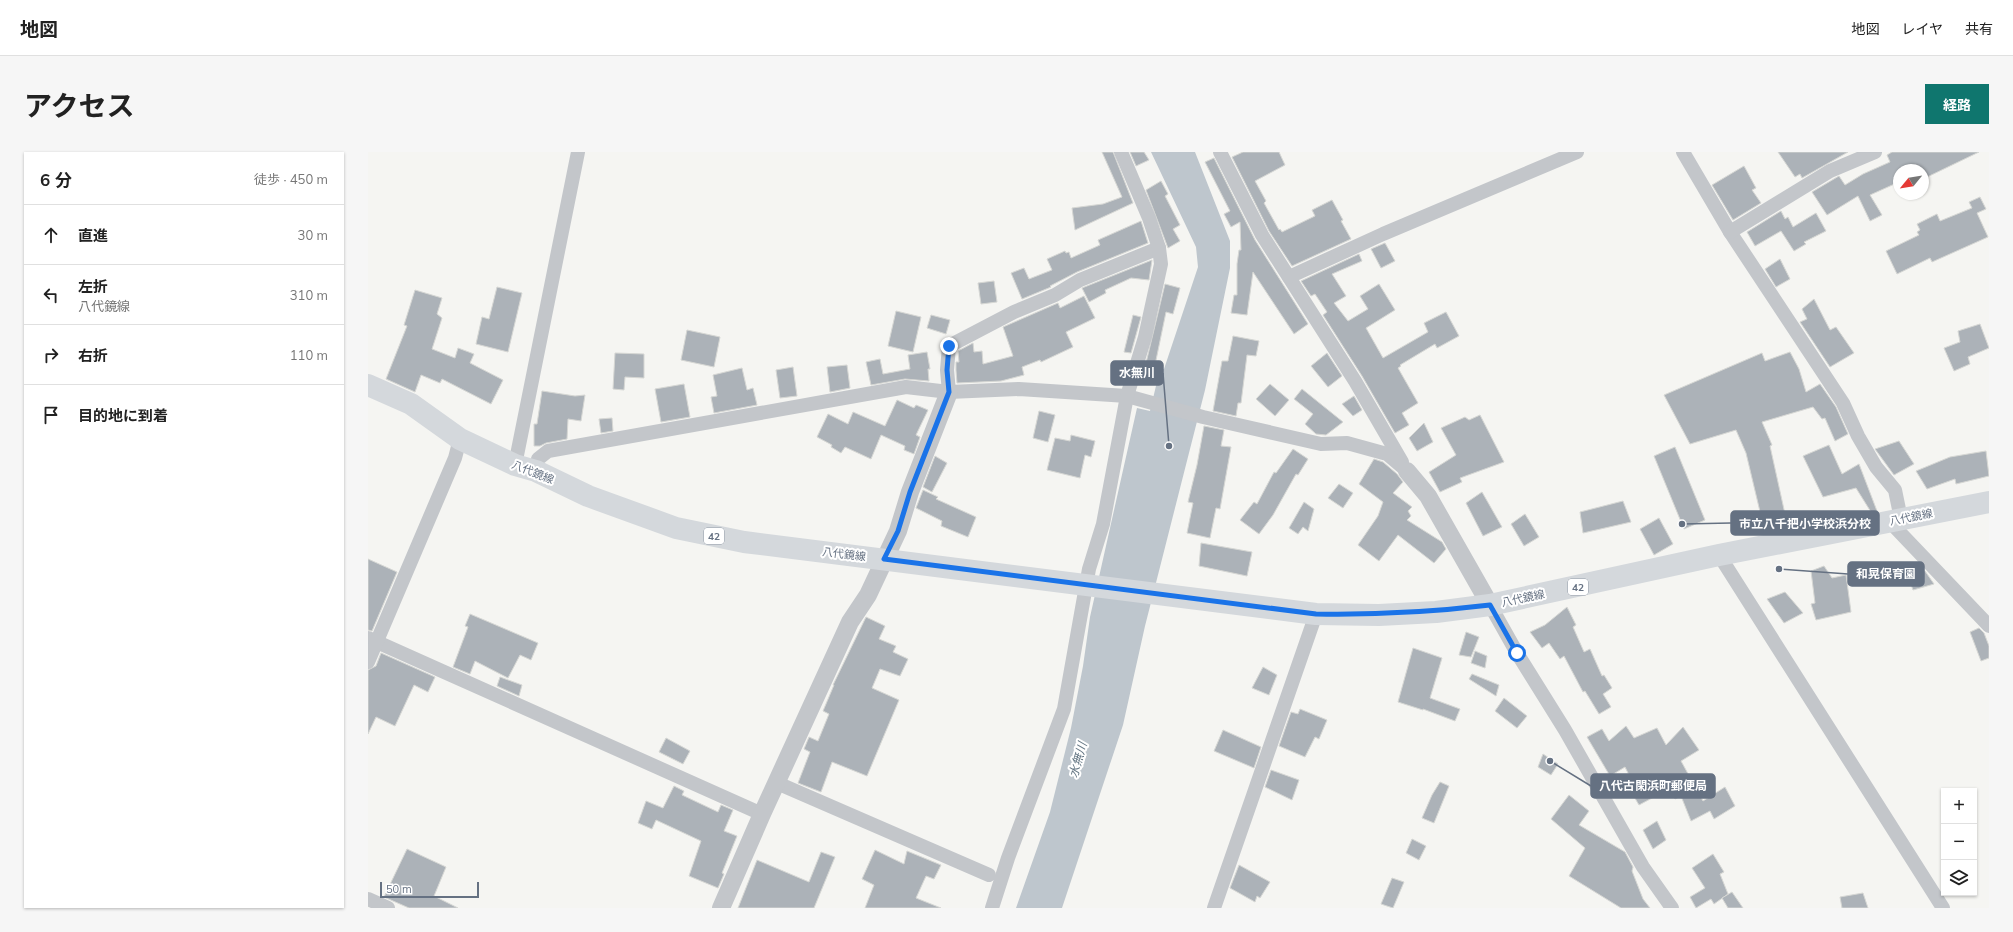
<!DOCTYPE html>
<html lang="ja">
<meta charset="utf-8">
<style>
body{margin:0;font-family:Mulish,"Noto Sans JP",sans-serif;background:#f6f6f6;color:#222}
.controls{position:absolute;right:12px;bottom:12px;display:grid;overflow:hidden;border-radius:0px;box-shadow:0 1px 3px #0004}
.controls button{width:36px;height:36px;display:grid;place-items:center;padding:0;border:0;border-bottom:1px solid #e0e0e0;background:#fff;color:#222;font:20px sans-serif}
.compass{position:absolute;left:1525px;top:12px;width:36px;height:36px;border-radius:50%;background:#fff;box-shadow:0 1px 3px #0004;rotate:240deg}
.scale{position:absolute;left:12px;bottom:10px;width:99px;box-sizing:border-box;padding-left:4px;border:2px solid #657182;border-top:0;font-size:11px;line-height:14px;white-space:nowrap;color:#657182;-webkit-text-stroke:3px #fff;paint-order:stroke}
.stop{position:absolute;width:12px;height:12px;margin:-9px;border:3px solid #1a73e8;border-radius:50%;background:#fff}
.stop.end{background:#1a73e8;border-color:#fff;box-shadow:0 1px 4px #0008}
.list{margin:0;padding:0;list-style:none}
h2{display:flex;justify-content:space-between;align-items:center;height:52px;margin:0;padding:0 16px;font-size:17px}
h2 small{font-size:13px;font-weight:400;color:#767676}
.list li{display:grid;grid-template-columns:26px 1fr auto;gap:12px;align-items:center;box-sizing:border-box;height:60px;padding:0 16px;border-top:1px solid #e0e0e0}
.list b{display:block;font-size:15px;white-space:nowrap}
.list p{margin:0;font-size:13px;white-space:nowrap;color:#767676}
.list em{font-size:13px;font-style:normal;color:#767676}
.icon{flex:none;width:22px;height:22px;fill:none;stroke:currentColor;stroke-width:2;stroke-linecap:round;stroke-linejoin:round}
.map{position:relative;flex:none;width:1621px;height:756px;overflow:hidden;border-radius:0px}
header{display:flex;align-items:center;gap:24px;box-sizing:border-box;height:56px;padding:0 20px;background:#fff;border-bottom:1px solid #e0e0e0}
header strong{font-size:19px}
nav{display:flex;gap:22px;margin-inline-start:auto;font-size:14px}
.intro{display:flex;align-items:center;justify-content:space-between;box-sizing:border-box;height:96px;padding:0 24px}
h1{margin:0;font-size:28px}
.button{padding:10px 18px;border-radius:0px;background:#0f766e;color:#fff;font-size:14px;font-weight:700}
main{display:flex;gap:24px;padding:0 24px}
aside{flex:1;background:#fff;border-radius:0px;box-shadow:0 1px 3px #0004}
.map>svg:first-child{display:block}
.water{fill:#bec6cd}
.building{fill:#acb2b8;stroke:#d6d7d4}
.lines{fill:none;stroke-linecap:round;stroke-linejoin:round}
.minor{stroke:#c3c6ca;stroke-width:14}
.tertiary{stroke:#c3c6ca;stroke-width:18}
.primary{stroke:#d4d8dc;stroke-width:22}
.route{stroke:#1a73e8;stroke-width:5}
.labels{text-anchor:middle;stroke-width:4;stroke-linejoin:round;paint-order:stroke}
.shield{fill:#fff;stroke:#939ca8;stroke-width:1}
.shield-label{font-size:10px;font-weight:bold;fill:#657182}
.street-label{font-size:11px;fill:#657182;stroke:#fff}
.water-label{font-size:12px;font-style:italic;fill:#667885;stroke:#fff}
.leader{fill:none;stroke:#657182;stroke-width:1.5}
.callout-dot{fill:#657182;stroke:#fff;stroke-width:1.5}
.callout{fill:#657182;stroke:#657182;stroke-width:1.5}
.callout-label{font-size:12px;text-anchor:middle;font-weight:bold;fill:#fff}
</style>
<header>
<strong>地図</strong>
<nav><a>地図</a><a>レイヤ</a><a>共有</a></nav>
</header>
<div class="intro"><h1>アクセス</h1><a class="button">経路</a></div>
<main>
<aside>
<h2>6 分<small>徒歩 · 450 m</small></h2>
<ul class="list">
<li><svg class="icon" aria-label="ahead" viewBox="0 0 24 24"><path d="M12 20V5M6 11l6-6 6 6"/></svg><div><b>直進</b></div><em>30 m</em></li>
<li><svg class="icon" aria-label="left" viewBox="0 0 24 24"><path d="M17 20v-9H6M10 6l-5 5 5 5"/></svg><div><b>左折</b><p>八代鏡線</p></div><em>310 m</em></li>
<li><svg class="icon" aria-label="right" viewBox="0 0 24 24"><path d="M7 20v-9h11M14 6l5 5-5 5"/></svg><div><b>右折</b></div><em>110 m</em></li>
<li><svg class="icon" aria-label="arrive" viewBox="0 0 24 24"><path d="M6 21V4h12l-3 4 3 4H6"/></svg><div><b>目的地に到着</b></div></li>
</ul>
</aside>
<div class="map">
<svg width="1621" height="756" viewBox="0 0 1621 756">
<rect width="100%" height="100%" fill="#f5f5f2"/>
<!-- water -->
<path class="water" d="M783,0H827L862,89V116L837,238L777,474L755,573L694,756H648L682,660L703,576L715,514L722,465L769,256L782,259L792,217H796L830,115L828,95Z"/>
<!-- building -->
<g class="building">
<path d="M734,0H745L765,51L707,78L704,56L735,52L754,45Z"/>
<path d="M762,0H776L781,8L768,14Z"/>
<path d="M875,0H911L917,13L887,29L898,49L896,51L911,78L912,77L914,80L947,64L944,58L964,48L975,68L973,69L983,87L924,114L901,79L864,5Z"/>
<path d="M1410,0H1480L1434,26L1432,22L1427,25Z"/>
<path d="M1524,0H1611L1555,27V18H1531V30L1502,43L1514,63L1502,69L1490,44L1459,63L1444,40L1471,24L1477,33L1495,22L1522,10L1519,3Z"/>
<path d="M846,6L887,88L940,172L926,182L885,120L879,163L863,161L866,143H869V112L871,98H873L872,70L863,75L856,62L862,59L837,10Z"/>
<path d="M1376,14L1388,36L1384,38L1393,51L1365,68L1344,33Z"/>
<path d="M793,29L800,42L797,44L812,73L805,77L812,89L800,96L778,38Z"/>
<path d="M1612,45L1618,57L1609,61L1620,85L1564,110L1562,106L1529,122L1518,99L1551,83L1549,80L1552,78L1549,72L1569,62L1572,69L1604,56L1601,50Z"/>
<path d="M1413,59L1417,67L1420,65L1425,75L1448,61L1458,79L1436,90L1438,92L1426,99L1413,79L1387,94L1379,80Z"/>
<path d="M773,69L780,91L709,120L682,134L683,135L654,147L643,121L656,116L661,127L684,118L679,107L697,99L698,101L701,100L703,106L732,93L730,88Z"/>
<path d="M1017,91L1027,109L1013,116L1003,97Z"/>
<path d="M991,102L994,109L964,122L978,144L966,151L980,169L1000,157L992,144L1011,132L1027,158L998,176L1015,206L1060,180L1056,171L1078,160L1091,184L1069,196L1067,192L1032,213L1033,214L1030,216L1050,251L1034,261L1041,273L1027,281L994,224L955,163L959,160L947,142L943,144L933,129Z"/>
<path d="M1412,107L1422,127L1408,135L1397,117Z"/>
<path d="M784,108L781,128L763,126L737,138L738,141L721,150L714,136Z"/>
<path d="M626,129L629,150L613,152L610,131Z"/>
<path d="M797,132L812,136L805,162L798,160L787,213L778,211Z"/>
<path d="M129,135L154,141L140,200L108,192L114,165L121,167Z"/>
<path d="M47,138L74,146L69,162L74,166L64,197L87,206L90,196L106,202L102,211L135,228L123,252L74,227L72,231L53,223L47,240L18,227L39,174L36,173Z"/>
<path d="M716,144L727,166L698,180L705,195L673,210L672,208L654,215L656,223L633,229L589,231L588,218V210H591L590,199L605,191L606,200L614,199L615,212L645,204L635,175L690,151L692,156Z"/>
<path d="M1446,147L1462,178L1468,175L1486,201L1462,215L1432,170L1439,167L1434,157Z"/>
<path d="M528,159L553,165L545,200L520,194Z"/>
<path d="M563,163L582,168L578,182L559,176Z"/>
<path d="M765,163L773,165L763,201L756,200Z"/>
<path d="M1612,172L1621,196L1600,205L1602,212L1586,219L1576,196L1592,190L1590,179Z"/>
<path d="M319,178L352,185L346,215L313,208Z"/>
<path d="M865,184L891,189L888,204L879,203L873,251H870L868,264L845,259L854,209H860Z"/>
<path d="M559,200L562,217H560L561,229L537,227L503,233L498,210L512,207L515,222L542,217L540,203Z"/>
<path d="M1422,200L1431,217L1438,240L1452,232L1468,255L1480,282L1467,289L1457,266L1454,267L1445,255L1394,270L1404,293L1402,294L1417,362L1394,368L1378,301L1368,278L1322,292L1296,243L1394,201L1397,209Z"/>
<path d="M247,201L276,202V226L257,225L256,238L245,237Z"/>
<path d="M959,201L974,224L960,235L943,214Z"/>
<path d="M479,213L482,236L462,240L459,215Z"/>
<path d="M425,215L429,244L412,246L408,218Z"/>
<path d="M374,216L379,238L385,236L389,253L346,261L343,245L349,244L345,223Z"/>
<path d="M316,232L322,265L293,270L287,237Z"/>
<path d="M902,232L921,248L907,264L888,247Z"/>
<path d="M934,237L975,270L958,283L948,282L937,272L945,262L926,247Z"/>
<path d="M174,239L207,244L217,243L213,269L200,267L199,287L178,291L172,294H166V272H169Z"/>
<path d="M986,244L994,258L985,264L974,252Z"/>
<path d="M529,248L546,256L548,253L560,258L548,283L552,285L546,302L536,298L537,294L513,283L503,307L477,295L473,301L463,295L464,293L449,285L460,262L480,272L485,260L517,274Z"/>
<path d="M671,259L687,263L680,290L665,286Z"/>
<path d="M1112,263L1136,310L1092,326L1094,330L1072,340L1061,320L1088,303L1073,276L1097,265L1101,268Z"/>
<path d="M244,266L245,279L233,281L231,267Z"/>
<path d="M1056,271L1065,290L1049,299L1041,286Z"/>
<path d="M836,274L856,278L853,294L863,295L852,357L848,356L842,386L819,381L825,351L820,350L829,313Z"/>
<path d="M703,283L727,289L723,305L717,303L712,326L679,318L687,286L702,289Z"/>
<path d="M1531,289L1546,312L1526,323L1507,297Z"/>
<path d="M1461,293L1474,322L1491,312L1509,359L1503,360L1488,336L1455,345L1435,304Z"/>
<path d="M1307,295L1337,368L1316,377L1286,304Z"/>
<path d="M925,297L940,307L930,323L928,322L905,363L891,382L872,368L886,350L889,352L906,320L908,321Z"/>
<path d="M1618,299L1621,324L1588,332L1587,327L1559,337L1548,319L1582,305Z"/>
<path d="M567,304L579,311L564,340L555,335Z"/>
<path d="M1006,307L1015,310L1029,322L1035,330L1025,341L1044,355L1040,359L1043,364L1039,368L1074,390L1078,397L1066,411L1030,383L1011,409L990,393L1010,364L1015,350L991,332Z"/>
<path d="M971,332L985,341L975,356L960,346Z"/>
<path d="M555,338L570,345L568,347L608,365L600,385L573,374L574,369L548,356Z"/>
<path d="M1114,340L1134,375L1115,384L1098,351Z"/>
<path d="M1255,349L1263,370L1215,381L1212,360Z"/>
<path d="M936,350L946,357L940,379L935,375L930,382L921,376Z"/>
<path d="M1157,362L1171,385L1156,394L1143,372Z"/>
<path d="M1291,366L1305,392L1286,403L1272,377Z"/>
<path d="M833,391L884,400L879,424L831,414Z"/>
<path d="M0,407L29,420L4,479L0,478Z"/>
<path d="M1456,414L1464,426L1478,423L1483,460L1448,468L1443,452L1447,451L1443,419Z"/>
<path d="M1557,419L1566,432L1545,438L1539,422Z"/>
<path d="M1417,440L1435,461L1416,471L1399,447Z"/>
<path d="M1199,455L1208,473L1205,475L1216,500L1222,497L1234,524L1236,523L1244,536L1235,542L1243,555L1231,562L1217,539L1215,540L1196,504L1192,507L1181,491L1174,496L1162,480L1177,473Z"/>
<path d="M102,462L170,491L163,508L152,503L140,526L107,509L102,522L85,515L100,475L97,474Z"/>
<path d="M498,465L517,474L511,487L528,494L525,500L540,507L532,524L512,517L504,536L531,548L499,624L464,610L453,640L430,631L442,600L436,597L441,585L450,589L461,562L455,559L466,533H465Z"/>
<path d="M1611,476L1616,481L1621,494V506L1613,509L1602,480Z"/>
<path d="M1098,480L1111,485L1103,505L1091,503Z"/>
<path d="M1045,496L1074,506L1062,546L1092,557L1087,569L1055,557V558L1030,550Z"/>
<path d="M1107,499L1119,504L1117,516L1103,511Z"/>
<path d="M13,501L67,525L60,540L46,533L27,574L8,565L0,582V518L8,514Z"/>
<path d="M895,515L909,523L901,543L884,536Z"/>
<path d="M1104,522L1131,533L1128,544L1101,527Z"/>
<path d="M132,525L154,533L151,544L129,534Z"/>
<path d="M1136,546L1159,564L1149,576L1127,559Z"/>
<path d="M932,557L959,568L951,587L947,585L937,605L911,594L923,560L930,562Z"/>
<path d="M1258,574L1266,586L1289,576L1298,593L1315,575L1331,598L1313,609L1335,649L1357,635L1367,654L1346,667L1342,659L1323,669L1313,644L1307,647L1301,637L1271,653L1261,636L1266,633L1257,615L1242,624L1219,585L1234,577L1241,589Z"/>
<path d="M855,578L893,595L886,616L846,599Z"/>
<path d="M298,586L322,599L315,612L291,600Z"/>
<path d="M1175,602L1190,612L1183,623L1170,615Z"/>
<path d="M903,618L931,628L924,648L897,635Z"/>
<path d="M1072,630L1081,634L1066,671L1054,666L1064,643Z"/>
<path d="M306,634L316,639L314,643L350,660L353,653L365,658L356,679L369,684L354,721L356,722L350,736L321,724L333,689L288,668L284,677L270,671L278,649L295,656Z"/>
<path d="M1201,643L1221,659L1211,673L1257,700L1265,715L1264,719L1275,747L1282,756H1253L1201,724L1217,696L1183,667Z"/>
<path d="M1289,669L1298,688L1285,697L1275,678Z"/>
<path d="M1044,687L1058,694L1051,708L1038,701Z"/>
<path d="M39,697L78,715L66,744L90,756H41L16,745Z"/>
<path d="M507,698L536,712L539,699L573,713L566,727L558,724L548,746L573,756H497L506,733L494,727Z"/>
<path d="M453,700L467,705L446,756H370L389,708L441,730Z"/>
<path d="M1345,702L1356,720L1352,722L1360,742L1346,752L1343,747L1328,756L1322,745L1337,736L1324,716Z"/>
<path d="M871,713L902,730L892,746L889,744L887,750L862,736Z"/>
<path d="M1024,726L1036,730L1025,756L1013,752Z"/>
<path d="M1364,740L1375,756H1360L1354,746Z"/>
<path d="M1495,741L1500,756H1474L1472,745Z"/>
</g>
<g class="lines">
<!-- minor -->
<g class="minor">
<path d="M852,0L894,83L987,229L1034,310"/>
<path d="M1315,0L1362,80L1475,251L1490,284L1508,315L1527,338L1533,367"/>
<path d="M1362,80L1462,19L1507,0"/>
<path d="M921,125L1015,82L1209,0"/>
<path d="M581,240L579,218L581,194L646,160L687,143L712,128L791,96"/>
<path d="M147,313L210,0"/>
<path d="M168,319L170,307L180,299L538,235L581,240L651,237L759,244L835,265L953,292L979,291L1019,302L1039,319"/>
<path d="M1521,369L1621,474"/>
<path d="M1351,403L1575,756"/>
<path d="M1122,453L1149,501L1197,578L1275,715L1304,756"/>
<path d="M0,486L394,662"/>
<path d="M0,510L87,306L92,287"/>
<path d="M409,631L621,723"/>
<path d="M0,747L20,756"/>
<path d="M624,756L640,706L696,557L721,417L735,372L759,244L777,185L793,112L791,96L781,66L753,0"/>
<path d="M846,756L948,462"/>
</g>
<!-- tertiary -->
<g class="tertiary">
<path d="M1039,319L1060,344L1122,453"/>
<path d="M353,756L394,662L482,470L500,443L530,379L542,340L581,240"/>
</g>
<!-- primary -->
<path class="primary" d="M0,233L43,252L92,287L147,313L168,319L220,344L308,376L376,390L948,462L1011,463L1068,460L1122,453L1351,403L1621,350"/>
</g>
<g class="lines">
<!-- route -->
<path class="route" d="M581,194L579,218L581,240L542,340L530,379L516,407L948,462C1007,463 1064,460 1122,453L1149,501"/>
</g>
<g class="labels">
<!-- shield labels -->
<g class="shield">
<rect x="336" y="376" width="20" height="16" rx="3"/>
<rect x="1200" y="427" width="20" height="16" rx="3"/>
</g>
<g class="shield-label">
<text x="346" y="388">42</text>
<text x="1210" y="439">42</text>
</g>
<!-- street labels -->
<g class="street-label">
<text transform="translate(165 320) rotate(22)" y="4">八代鏡線</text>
<text transform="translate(1543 365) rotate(-11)" y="4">八代鏡線</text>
<text transform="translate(476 402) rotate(7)" y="4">八代鏡線</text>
<text transform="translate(1155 446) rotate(-12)" y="4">八代鏡線</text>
</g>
<!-- water labels -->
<g class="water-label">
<text transform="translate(710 608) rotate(-74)" y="4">水無川</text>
</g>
</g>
<!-- callouts -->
<path class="leader" d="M801 294L795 221M1314 372L1363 371M1411 417L1480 422M1182 609L1223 634"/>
<g class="callout-dot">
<circle cx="801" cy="294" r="4"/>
<circle cx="1314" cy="372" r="4"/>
<circle cx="1411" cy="417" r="4"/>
<circle cx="1182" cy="609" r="4"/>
</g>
<g class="callout">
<rect x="743" y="209" width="52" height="24" rx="4"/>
<rect x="1363" y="359" width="148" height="24" rx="4"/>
<rect x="1480" y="410" width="76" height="24" rx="4"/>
<rect x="1223" y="622" width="124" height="24" rx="4"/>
</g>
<g class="callout-label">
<text x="769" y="225">水無川</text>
<text x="1437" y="376">市立八千把小学校浜分校</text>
<text x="1518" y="426">和晃保育園</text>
<text x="1285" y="638">八代古閑浜町郵便局</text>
</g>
</svg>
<div class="controls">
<button>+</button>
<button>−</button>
<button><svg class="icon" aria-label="layers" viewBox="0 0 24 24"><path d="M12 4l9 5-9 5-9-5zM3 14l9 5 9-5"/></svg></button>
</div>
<svg class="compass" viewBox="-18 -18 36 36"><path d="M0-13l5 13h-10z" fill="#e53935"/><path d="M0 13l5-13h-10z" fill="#767676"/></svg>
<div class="scale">50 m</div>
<div class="stop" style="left:1149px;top:501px"></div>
<div class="stop end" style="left:581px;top:194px"></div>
</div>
</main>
